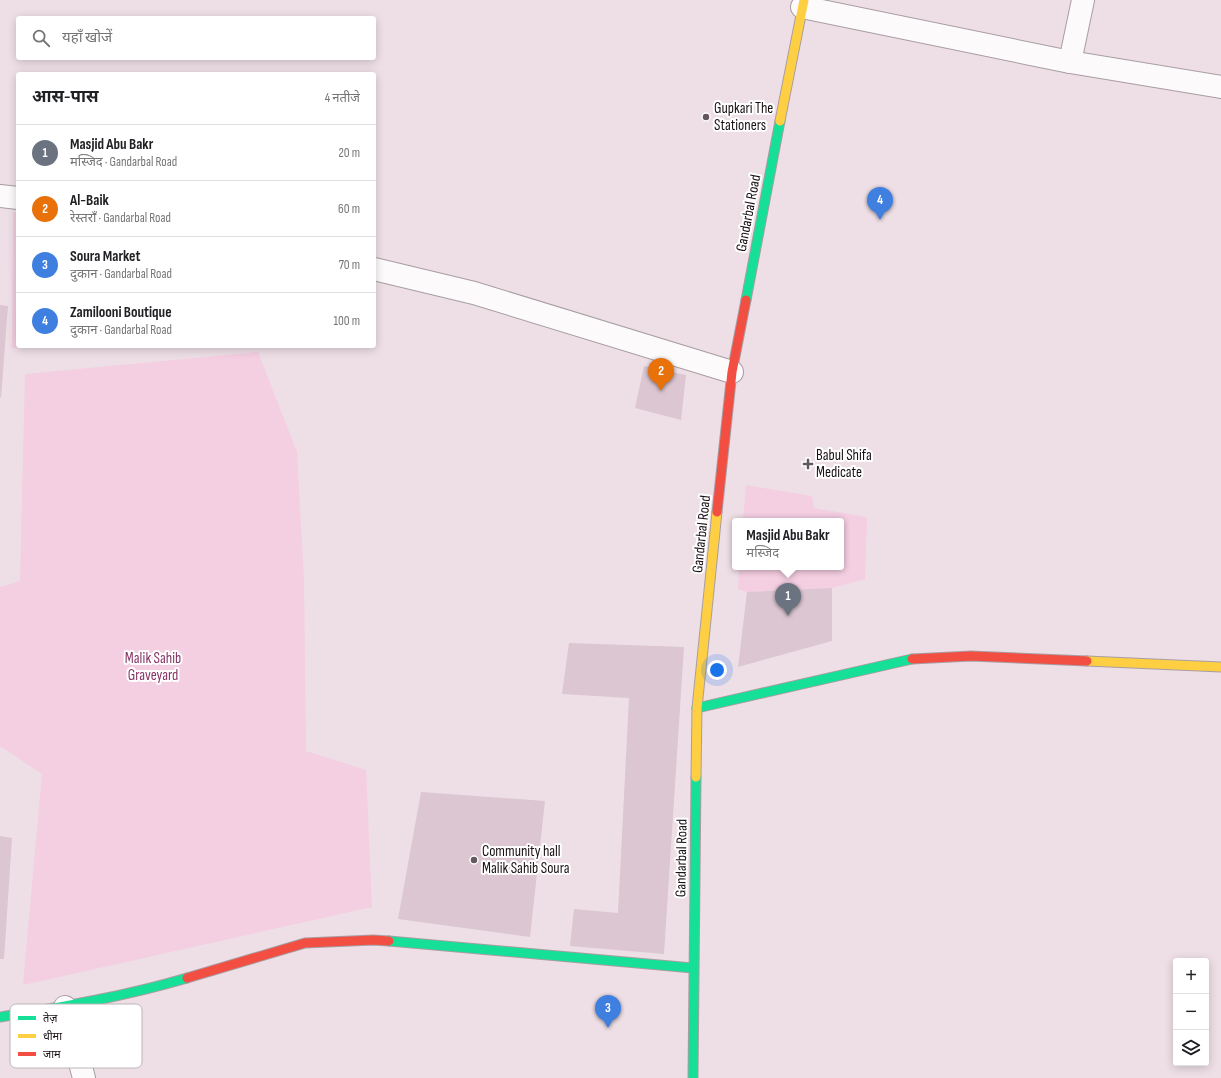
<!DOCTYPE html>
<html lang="hi">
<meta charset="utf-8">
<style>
body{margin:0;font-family:"Sofia Sans Condensed","Noto Sans Devanagari",sans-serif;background:#f6f6f6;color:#202124}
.controls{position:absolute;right:12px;bottom:12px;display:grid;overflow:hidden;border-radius:4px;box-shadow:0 2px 10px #0003}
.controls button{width:36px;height:36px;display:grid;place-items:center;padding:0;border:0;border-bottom:1px solid #e0e0e0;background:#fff;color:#202124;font:20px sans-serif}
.you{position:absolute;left:717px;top:670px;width:14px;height:14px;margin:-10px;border:3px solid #fff;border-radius:50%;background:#1a73e8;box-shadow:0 0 0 6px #1a73e833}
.badge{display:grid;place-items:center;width:26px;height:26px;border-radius:50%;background:#64585e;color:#fff;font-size:13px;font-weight:700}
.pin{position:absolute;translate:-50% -33px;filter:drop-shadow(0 1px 2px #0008)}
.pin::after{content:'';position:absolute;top:21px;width:14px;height:12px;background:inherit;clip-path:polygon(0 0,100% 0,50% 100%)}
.popup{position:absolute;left:732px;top:518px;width:112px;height:52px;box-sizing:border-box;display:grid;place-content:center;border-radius:4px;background:#fff;filter:drop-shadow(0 1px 3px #0005);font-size:13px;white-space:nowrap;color:#757577}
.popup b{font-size:15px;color:#202124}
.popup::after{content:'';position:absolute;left:50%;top:100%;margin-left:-8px;border:8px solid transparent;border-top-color:#fff}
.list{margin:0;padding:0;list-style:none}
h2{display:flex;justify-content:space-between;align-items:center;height:52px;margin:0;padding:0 16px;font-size:17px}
h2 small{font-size:13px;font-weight:400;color:#757577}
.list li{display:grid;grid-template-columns:26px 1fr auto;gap:12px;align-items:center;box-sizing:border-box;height:56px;padding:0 16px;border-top:1px solid #e0e0e0}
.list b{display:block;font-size:15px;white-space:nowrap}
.list p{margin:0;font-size:13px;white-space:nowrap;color:#757577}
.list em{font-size:13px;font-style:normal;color:#757577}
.icon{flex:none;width:22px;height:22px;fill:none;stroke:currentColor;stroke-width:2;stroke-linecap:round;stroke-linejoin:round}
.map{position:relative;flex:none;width:1221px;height:1078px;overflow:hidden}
.search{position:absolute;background:#fff;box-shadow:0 2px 10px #0003;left:16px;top:16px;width:360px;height:44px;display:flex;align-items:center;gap:10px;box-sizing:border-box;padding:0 14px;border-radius:4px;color:#757577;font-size:15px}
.panel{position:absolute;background:#fff;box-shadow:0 2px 10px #0003;left:16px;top:72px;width:360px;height:276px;border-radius:4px}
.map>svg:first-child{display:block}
.green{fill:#f4cee1}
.building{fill:#dbc6d1}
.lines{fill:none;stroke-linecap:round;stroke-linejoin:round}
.street-casing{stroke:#a89da2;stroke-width:24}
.fast-casing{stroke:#a89da2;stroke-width:11}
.slow-casing{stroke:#a89da2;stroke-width:11}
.jam-casing{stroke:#a89da2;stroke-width:11}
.street{stroke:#fcfafb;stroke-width:22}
.fast{stroke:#16e098;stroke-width:9}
.slow{stroke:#ffcf43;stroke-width:9}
.jam{stroke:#f24e42;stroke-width:9}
.poi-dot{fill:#64585e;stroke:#fff;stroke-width:1.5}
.labels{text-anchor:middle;stroke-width:4;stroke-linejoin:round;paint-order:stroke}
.poi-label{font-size:15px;fill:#191014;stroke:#fff;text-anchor:start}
.street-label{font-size:15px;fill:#191014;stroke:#fff}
.park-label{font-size:15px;fill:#863465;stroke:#fff}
.key{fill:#fff;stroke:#bab7b8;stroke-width:1}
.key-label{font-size:11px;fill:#191014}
</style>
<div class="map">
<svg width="1221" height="1078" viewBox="0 0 1221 1078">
<rect width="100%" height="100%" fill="#eedfe6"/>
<!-- green -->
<g class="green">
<path d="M13,212H18V346H48L12,348Z"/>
<path d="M258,352L297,452L304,580L306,751L366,770L372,907L23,985L42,774L0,746V587L20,581L25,374Z"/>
<path d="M746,485L812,496L814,508L867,517L865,579L832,588L747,592L738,589L739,567H841V521H743Z"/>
</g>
<!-- building -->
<g class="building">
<path d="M0,305L8,306L1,398L0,397Z"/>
<path d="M644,366L686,375L681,420L635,408Z"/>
<path d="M832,588V641L738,667L747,592Z"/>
<path d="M569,643L684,647L664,954L570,946L574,909L618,913L629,698L562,694Z"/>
<path d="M421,792L545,801L530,937L398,919Z"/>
<path d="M0,836L12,838L4,959H0Z"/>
</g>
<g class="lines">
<!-- street casing -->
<g class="street-casing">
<g id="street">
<path d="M802,7L1070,62L1221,87"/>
<path d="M1070,62L1083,0"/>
<path d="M0,196L18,198"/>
<path d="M374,269L474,293L732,372"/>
<path d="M65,1007L84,1078"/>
</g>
</g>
<!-- fast casing -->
<g class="fast-casing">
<g id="fast">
<path d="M746,300L780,121"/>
<path d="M697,708L912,659"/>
<path d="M389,941L693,968"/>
<path d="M0,1017C63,1007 126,996 187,978"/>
<path d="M693,1078L696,777"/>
</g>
</g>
<!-- slow casing -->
<g class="slow-casing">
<g id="slow">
<path d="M780,121L804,0"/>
<path d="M1087,661L1221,667"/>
<path d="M696,777L697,708L717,512"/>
</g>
</g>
<!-- jam casing -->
<g class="jam-casing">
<g id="jam">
<path d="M717,512L732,372L746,300"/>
<path d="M912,659L971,656L1087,661"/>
<path d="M187,978L305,943L373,940L389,941"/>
</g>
</g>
<!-- street -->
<use href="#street" class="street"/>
<!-- fast -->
<use href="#fast" class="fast"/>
<!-- slow -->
<use href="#slow" class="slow"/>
<!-- jam -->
<use href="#jam" class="jam"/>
</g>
<!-- markers -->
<g class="poi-dot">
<circle cx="706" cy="117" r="4"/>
<path d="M806 458h4v4h4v4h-4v4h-4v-4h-4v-4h4z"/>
<circle cx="474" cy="860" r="4"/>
</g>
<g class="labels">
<!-- poi labels -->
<g class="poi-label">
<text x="714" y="113">Gupkari The<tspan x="714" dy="17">Stationers</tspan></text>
<text x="816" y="460">Babul Shifa<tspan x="816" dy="17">Medicate</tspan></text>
<text x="482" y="856">Community hall<tspan x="482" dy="17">Malik Sahib Soura</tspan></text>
</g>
<!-- street labels -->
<g class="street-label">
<text transform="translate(748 213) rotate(-79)" y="5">Gandarbal Road</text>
<text transform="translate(701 534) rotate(-84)" y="5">Gandarbal Road</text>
<text transform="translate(681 858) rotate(-89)" y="5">Gandarbal Road</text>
</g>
<!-- park labels -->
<g class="park-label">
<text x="153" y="663">Malik Sahib<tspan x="153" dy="17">Graveyard</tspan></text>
</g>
</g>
<!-- legend -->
<rect x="10" y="1004" width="132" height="64" rx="6" class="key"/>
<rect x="18" y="1016" width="18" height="4" fill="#16e098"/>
<rect x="18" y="1034" width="18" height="4" fill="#ffcf43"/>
<rect x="18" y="1052" width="18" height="4" fill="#f24e42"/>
<g class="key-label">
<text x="43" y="1022">तेज़</text>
<text x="43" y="1040">धीमा</text>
<text x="43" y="1058">जाम</text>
</g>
</svg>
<div class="controls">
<button>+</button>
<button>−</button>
<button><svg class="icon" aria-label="layers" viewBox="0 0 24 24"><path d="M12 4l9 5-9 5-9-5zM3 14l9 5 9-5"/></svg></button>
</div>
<div class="you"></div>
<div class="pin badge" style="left:788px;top:616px;background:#6b7280">1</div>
<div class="popup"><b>Masjid Abu Bakr</b>मस्जिद</div>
<div class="pin badge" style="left:661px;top:391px;background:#e8710a">2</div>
<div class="pin badge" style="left:608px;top:1028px;background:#3f7fe0">3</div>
<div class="pin badge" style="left:880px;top:220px;background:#3f7fe0">4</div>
<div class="search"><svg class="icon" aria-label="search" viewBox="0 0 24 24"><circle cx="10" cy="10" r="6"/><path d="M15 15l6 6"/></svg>यहाँ खोजें</div>
<section class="panel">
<h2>आस-पास<small>4 नतीजे</small></h2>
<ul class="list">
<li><span class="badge" style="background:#6b7280">1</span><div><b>Masjid Abu Bakr</b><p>मस्जिद · Gandarbal Road</p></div><em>20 m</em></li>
<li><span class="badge" style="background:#e8710a">2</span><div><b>Al-Baik</b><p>रेस्तराँ · Gandarbal Road</p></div><em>60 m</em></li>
<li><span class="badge" style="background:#3f7fe0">3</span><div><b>Soura Market</b><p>दुकान · Gandarbal Road</p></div><em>70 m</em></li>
<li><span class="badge" style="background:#3f7fe0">4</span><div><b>Zamilooni Boutique</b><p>दुकान · Gandarbal Road</p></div><em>100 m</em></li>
</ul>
</section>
</div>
